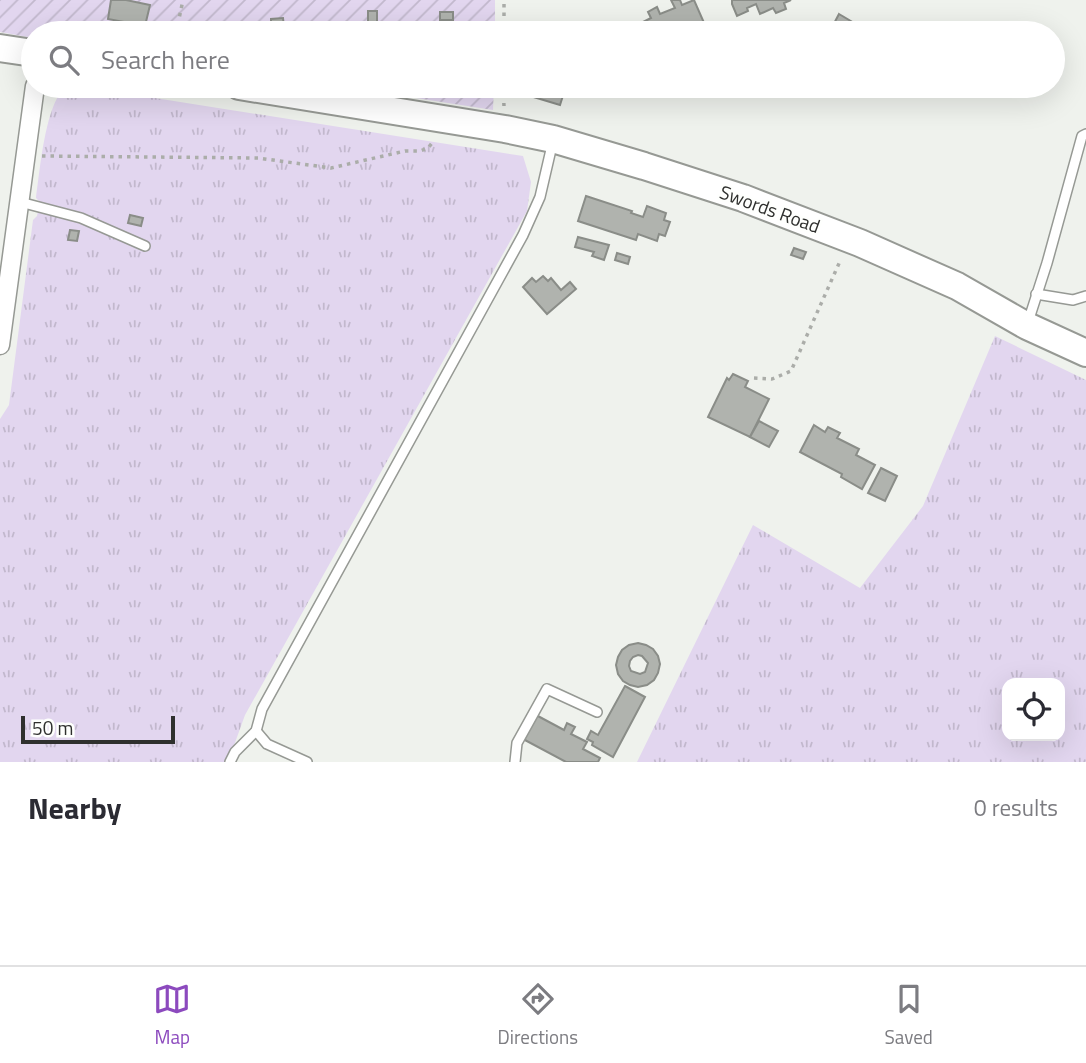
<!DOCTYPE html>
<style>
body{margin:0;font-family:"Titillium Web",sans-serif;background:#f2f2f3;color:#2b2b33}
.controls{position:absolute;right:21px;bottom:21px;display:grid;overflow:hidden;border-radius:14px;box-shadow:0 7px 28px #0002}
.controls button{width:63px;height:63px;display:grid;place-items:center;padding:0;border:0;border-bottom:2px solid #e1e1e2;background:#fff;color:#2b2b33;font:35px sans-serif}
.scale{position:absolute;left:21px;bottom:18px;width:154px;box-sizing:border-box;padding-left:7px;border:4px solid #2f302e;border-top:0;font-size:19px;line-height:24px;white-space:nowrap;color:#2f302e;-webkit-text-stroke:5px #fefffd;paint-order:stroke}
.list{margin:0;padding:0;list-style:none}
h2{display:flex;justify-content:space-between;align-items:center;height:91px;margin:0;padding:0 28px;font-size:30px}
h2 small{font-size:23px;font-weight:400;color:#7c7c81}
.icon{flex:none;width:38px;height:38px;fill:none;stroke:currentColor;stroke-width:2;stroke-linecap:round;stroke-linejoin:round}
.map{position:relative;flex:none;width:1086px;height:762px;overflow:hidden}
.search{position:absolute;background:#fff;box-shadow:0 7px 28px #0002;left:21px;right:21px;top:21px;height:77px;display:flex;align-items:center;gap:18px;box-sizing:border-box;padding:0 24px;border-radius:38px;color:#7c7c81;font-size:26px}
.sheet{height:203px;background:#fff}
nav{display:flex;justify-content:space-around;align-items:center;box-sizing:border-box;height:98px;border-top:2px solid #e1e1e2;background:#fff;font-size:19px;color:#7c7c81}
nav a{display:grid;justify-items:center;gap:4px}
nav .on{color:#8c4abe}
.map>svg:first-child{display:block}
.grass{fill:url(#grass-tufts);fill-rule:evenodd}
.garden{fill:url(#garden-furrows)}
.building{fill:#b0b3ae;stroke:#8a8d88;stroke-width:2;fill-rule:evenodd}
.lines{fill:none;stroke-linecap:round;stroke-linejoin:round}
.service-casing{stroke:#969994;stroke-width:12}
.minor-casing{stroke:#969994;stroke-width:21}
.secondary-casing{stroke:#969994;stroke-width:30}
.path{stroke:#abada9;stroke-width:3.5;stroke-dasharray:3.5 5;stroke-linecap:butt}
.service{stroke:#fff;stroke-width:9}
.minor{stroke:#fff;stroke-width:18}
.secondary{stroke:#fff;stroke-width:26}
.labels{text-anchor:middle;stroke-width:5;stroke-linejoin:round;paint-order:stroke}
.street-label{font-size:19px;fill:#2f302e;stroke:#fefffd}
</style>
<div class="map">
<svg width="1086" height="762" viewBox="0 0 1086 762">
<defs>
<pattern id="grass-tufts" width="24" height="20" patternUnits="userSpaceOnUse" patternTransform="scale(1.75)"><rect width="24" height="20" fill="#e2d6ef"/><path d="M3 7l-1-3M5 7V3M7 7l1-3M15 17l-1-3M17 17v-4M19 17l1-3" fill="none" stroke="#c2b8cd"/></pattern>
<pattern id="garden-furrows" width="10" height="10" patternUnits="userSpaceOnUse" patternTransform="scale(1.75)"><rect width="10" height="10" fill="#e2d6ef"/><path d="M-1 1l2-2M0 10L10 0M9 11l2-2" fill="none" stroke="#c2b8cd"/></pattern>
</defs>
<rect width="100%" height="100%" fill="#eff2ed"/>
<!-- grass -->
<g class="grass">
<path d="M67,86H79L523,156L531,182L527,211L245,715L228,762H0V419L9,405L33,220L37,216L40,202L36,198C40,172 45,101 67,86Z"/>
<path d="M995,336L1086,380V762H637L753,525L860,588L923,506ZM1060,683V736H1007V683Z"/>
</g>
<!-- garden -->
<g class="garden">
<path d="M0,0H495V33H33V38L0,32Z"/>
<path d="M339,86H494L493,110Z"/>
</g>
<!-- building -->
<g class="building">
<path d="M111,0H126L150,5L145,26L108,19Z"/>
<path d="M671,0H680L682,5L694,0L705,25L688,33H638L635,26L651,18L648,12L657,7L660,14L675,8Z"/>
<path d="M732,0H791L784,3L786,9L776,13L773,8L760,14L756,4L747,8L748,11L737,16L732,4Z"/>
<rect x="368" y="11" width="9" height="13"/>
<rect x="440" y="12" width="13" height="8"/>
<path d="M839,14L861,27L863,23L881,33H829Z"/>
<path d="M283,18L284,27L271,28V19Z"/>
<path d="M519,86H566L560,105L517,92Z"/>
<path d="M586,196L632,211L631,213L643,217L647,206L666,213L664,220L670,222L665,236L659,234L657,241L638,234L636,240L578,221Z"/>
<path d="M130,215L143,218L141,226L128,223Z"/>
<path d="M70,230L79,231L77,241L68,240Z"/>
<path d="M578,237L609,245L604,260L592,256L594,252L575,247Z"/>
<path d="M794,248L806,252L803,259L791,255Z"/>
<path d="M617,253L630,257L628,264L615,260Z"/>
<path d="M543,276L548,281L551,278L561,290L570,282L576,289L547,314L523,287L532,278L536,282Z"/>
<path d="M733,374L748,381L745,387L769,399L750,437L708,417L727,378L729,380Z"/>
<path d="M759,421L778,431L769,447L750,437Z"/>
<path d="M814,425L825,432L828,427L840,433L837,438L859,449L856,455L875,465L862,489L841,477L842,474L800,452Z"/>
<path d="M881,468L897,476L885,501L868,493Z"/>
<path d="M638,643L646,645L653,649L658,656L660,664L658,673L654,680L647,685L638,687L630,685L623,681L618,674L616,665L618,657L622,650L629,645ZM638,655L642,656L648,663L645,672L640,674L631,671L629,666L630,661L633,657Z"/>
<path d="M625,686L645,697L613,757L592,745L593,742L587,739L591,731L598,735Z"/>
<path d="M536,715L564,730L567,723L575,727L571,734L587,742L583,749L600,758L598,762H566L523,739Z"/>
</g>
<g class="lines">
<!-- service casing -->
<g class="service-casing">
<g id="service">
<path d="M20,202L81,218L145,246"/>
<path d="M1036,294L1073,300L1086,296"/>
<path d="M1028,322L1047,263L1082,136L1086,134"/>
<path d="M256,731L267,744L307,762"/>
<path d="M230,762L235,752L256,731L262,709L523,235L540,197L553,141"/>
<path d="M515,762L517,743L547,689L597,712"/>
</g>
</g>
<!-- minor casing -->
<g class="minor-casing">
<path id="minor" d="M0,345L35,86"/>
</g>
<!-- secondary casing -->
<g class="secondary-casing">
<g id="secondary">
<path d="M0,48L33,53"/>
<path d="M239,86L505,129L553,139L644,166L743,198L860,243L957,286L1027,326L1086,353"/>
</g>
</g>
<!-- path -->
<g class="path">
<path d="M176,33L183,0"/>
<path d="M504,33V0"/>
<path d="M503,86L504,106"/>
<path d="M42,156L258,158L331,168L405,151H420L428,148L432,143V140"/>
<path d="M754,378L772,379L791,371L841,259"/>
</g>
<!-- service -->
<use href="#service" class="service"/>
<!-- minor -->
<use href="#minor" class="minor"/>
<!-- secondary -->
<use href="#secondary" class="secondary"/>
</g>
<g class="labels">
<!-- street labels -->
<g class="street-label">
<text transform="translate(770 209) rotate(20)" y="7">Swords Road</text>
</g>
</g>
</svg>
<div class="controls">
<button><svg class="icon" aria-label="locate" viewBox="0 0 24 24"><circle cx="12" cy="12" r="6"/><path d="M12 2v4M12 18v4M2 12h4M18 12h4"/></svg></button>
</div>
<div class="scale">50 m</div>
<div class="search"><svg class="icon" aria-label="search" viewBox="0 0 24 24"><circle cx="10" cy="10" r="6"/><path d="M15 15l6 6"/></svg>Search here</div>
</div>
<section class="sheet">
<h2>Nearby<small>0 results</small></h2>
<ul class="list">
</ul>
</section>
<nav>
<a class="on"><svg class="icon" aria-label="map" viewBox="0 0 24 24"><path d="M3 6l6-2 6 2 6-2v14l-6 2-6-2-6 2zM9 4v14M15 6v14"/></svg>Map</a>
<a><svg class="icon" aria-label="directions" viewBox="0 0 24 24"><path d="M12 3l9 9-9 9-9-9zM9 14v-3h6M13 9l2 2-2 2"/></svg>Directions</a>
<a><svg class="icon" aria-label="saved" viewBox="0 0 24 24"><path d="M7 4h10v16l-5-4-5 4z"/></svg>Saved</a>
</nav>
